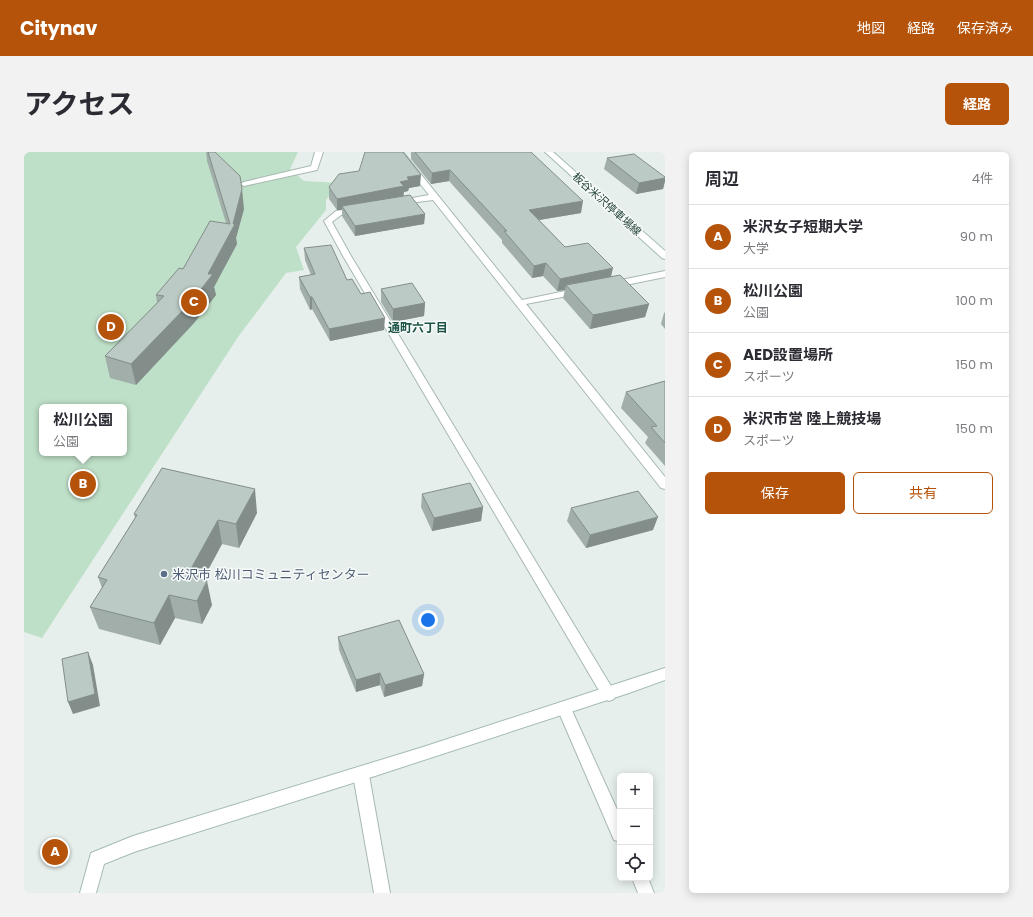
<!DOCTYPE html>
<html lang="ja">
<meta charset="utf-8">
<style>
body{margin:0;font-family:Poppins,"Noto Sans JP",sans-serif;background:#f2f2f3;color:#2b2b33}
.controls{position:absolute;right:12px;bottom:12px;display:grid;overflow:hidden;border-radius:6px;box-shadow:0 2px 10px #0003}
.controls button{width:36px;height:36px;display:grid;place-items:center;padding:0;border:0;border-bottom:1px solid #e1e1e2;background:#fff;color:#2b2b33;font:20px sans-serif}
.you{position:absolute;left:404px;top:468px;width:14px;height:14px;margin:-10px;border:3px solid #fff;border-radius:50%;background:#1a73e8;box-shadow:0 0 0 6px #1a73e833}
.badge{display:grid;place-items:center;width:26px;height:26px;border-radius:50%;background:#b45309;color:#fff;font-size:13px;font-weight:700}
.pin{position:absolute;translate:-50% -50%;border:2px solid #fff;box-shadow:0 1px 4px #0006}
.popup{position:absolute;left:15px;top:252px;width:88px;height:52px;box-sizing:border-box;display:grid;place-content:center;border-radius:6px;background:#fff;filter:drop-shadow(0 1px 3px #0005);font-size:13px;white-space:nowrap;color:#7c7c81}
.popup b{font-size:15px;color:#2b2b33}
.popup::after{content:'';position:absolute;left:50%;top:100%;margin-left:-8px;border:8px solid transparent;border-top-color:#fff}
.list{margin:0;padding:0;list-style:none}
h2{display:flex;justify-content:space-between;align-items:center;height:52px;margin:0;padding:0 16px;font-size:17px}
h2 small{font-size:13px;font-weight:400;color:#7c7c81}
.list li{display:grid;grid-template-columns:26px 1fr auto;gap:12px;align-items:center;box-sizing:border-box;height:64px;padding:0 16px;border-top:1px solid #e1e1e2}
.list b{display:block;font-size:15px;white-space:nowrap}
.list p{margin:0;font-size:13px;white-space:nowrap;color:#7c7c81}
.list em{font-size:13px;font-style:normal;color:#7c7c81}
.actions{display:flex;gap:8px;padding:12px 16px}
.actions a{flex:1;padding:9px 0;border:1px solid #b45309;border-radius:6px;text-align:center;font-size:14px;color:#b45309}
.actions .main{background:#b45309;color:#fff}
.icon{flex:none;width:22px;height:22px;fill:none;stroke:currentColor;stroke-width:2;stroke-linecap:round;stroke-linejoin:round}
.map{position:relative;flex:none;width:641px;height:741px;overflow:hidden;border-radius:6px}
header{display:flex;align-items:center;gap:24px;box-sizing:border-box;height:56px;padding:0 20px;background:#b45309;color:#fff}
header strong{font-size:19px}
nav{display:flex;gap:22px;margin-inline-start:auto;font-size:14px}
.intro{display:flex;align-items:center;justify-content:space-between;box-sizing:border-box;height:96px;padding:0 24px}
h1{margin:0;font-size:28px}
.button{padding:10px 18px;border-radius:6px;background:#b45309;color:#fff;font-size:14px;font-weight:700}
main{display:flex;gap:24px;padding:0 24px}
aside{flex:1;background:#fff;border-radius:6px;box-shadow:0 2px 10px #0003}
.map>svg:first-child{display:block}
.green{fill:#bfe0c8;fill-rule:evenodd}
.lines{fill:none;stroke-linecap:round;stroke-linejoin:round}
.street-casing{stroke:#a8b8b2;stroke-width:2}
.secondary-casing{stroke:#a4bbb3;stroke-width:2}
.street{fill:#fff;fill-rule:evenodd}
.secondary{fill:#fff;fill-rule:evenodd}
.wall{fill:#a1aea9}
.shaded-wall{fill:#838d89}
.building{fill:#bbcac4;stroke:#838d89}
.service-dot{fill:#5c6f8a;stroke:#f7fbf9;stroke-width:1.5}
.labels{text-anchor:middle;stroke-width:3;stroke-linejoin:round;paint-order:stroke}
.far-street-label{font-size:11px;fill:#24423a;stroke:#f7fbf9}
.far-neighbourhood-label{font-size:12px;font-weight:bold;fill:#1f5548;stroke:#f7fbf9}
.service-label{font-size:13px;fill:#4e5e75;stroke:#f7fbf9;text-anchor:start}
</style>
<header>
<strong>Citynav</strong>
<nav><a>地図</a><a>経路</a><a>保存済み</a></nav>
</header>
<div class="intro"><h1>アクセス</h1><a class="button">経路</a></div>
<main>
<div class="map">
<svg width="641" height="741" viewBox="0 0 641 741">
<rect width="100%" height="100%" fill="#e6efeb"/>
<!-- green -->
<path class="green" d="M0,0H274L266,17L280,29L315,31L302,48V58L272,95L280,118L262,121L214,185L18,486L0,480ZM18,255H100V301H18Z"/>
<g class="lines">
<!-- street casing -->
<g class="street-casing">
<g id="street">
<path d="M291,0H299L293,18L220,34L216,32L220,30L287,14Z"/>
<path d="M371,0H379L498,148L556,136L559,137L561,139L559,141L502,152L641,325V337L637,336L409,48L371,53V49L405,43Z"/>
<path d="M334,56H337V60L317,63L308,70L327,104L590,539L592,543L590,547L585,549L580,547L319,104L300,69L312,59Z"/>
<path d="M641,119V125L587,136L582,133L587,130Z"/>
<path d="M540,550L545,552L596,664V690L590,688L533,556L535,552Z"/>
<path d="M337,616L342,618L345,623L366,741H350L329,623L332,618Z"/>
<path d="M608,726H624L630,741H614Z"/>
</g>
</g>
<!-- secondary casing -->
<g class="secondary-casing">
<g id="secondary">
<path d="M521,0H529L641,99V107L638,106Z"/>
<path d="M641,516V528L605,541L351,624L110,700L80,712L72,741H56L67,701L109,684L399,595Z"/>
</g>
</g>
<!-- street -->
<use href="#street" class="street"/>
<!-- secondary -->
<use href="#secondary" class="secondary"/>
</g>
<!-- wall -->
<g class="wall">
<path d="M182,0H191L220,57L212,86L213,92L190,135L192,143L170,171L112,233L86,226L81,204L133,151L132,143L159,117L202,71L183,9Z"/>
<path d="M387,0H507L557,61L515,68L541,95L587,125L625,152L621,165L566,177L539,146L541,138L533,139L519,124L508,126L478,91V88L425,29L407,32L387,7Z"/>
<path d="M583,6L641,25V29L639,37L612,42L580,17Z"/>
<path d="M396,34L385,36L384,39L380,40L379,44L401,62L400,72L331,84L318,64V58H313L305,47V35Z"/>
<path d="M280,96L323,128L337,142L360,178L306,189L288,157L286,158L276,137L275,125L287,123L281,108Z"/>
<path d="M357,137L401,151L400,164L369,170L357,150Z"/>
<path d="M641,160V177L637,172L640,161Z"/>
<path d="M641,229V314L621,291L624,285L597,256L602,240Z"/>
<path d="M398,342L459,355L457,369L408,379L397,355Z"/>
<path d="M547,356L629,378L562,396L543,369Z"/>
<path d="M233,361L215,396L198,392L178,428L188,453L178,472L151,466L136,493L75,477L66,455L78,436L74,425L111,366L110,362Z"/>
<path d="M314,485L400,522L398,534L360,545L356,533L332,540L315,498Z"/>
</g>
<!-- shaded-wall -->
<g class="shaded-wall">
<path d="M426,18L425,29L407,32L408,21Z"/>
<path d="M397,23L396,34L385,36L384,39L380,40L379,46L318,54V58H313V47L376,30L383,25Z"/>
<path d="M641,26V29L639,37L612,42L615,31Z"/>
<path d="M218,37L220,57L212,86L213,92L190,135L192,143L170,171L112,233L107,212L184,122L209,72Z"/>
<path d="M559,49L557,61L503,70L505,58Z"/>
<path d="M401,62L400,72L331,84V74Z"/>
<path d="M522,111L519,124L508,126L510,114Z"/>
<path d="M589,116L586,129L542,133L541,138L533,139L536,127Z"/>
<path d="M286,145H288V157L286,158Z"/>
<path d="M401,151L400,164L369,170V157Z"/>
<path d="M625,152L621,165L566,177L569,163Z"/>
<path d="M361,166L360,178L306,189L305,177Z"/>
<path d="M231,337L233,361L215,396L212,372Z"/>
<path d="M459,355L457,369L408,379L410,366Z"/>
<path d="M634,365L629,378L562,396L566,383Z"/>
<path d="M194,368L198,392L168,448L163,424Z"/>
<path d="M183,429L188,453L178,472L173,449Z"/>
<path d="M145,443L151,466L136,493L130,471Z"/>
<path d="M64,500L69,513L76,554L49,562L44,550Z"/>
<path d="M356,521V533L332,540V528Z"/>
<path d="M400,522L398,534L360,545L361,533Z"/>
</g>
<!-- building -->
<g class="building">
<path d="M184,0H191L216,24L218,37L209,72H211L184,122H189L167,150L107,212L81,204L140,144L132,143L155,116L159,117L186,69L206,72Z"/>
<path d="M341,0H379L397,23L383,25L385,28L376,30L380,34L313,47L305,35L315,22L335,19Z"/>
<path d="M391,0H507L559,49L505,58L541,95L564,91L589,116L536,127L522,111L510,114L480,79H483L426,18L408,21Z"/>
<path d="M610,2L641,25V26L615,31L583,6Z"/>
<path d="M386,43L401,62L331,74L318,54Z"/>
<path d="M307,93L323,128L328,127L337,142L346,140L361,166L305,177L288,145H286L275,125L291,122L280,96Z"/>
<path d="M596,123L625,152L569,163L542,133Z"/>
<path d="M388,131L401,151L369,157L357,137Z"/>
<path d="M641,229V291L627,275L633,274L602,240Z"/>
<path d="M138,316L231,337L212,372L194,368L163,424L183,429L173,449L145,443L130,471L66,455L83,428L74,425L113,363L110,362Z"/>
<path d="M446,331L459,355L410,366L398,342Z"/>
<path d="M614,339L634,365L566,383L547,356Z"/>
<path d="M375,468L400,522L361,533L356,521L332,528L314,485Z"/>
<path d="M64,500L71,542L44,550L38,507Z"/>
</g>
<!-- markers -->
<circle class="service-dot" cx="140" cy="422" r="4"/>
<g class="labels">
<!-- far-street labels -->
<g class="far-street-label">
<text transform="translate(583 52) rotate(42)" y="4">板谷米沢停車場線</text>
</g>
<!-- far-neighbourhood labels -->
<g class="far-neighbourhood-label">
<text x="394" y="180">通町六丁目</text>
</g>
<!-- service labels -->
<g class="service-label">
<text x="148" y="427">米沢市 松川コミュニティセンター</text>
</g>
</g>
</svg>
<div class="controls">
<button>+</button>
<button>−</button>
<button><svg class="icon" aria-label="locate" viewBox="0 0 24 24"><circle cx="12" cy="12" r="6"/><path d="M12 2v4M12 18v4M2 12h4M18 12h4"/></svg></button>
</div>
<div class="you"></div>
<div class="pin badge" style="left:31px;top:700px">A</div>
<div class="pin badge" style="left:59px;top:332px">B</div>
<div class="popup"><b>松川公園</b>公園</div>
<div class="pin badge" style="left:170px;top:150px">C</div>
<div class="pin badge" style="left:87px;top:175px">D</div>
</div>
<aside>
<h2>周辺<small>4件</small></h2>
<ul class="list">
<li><span class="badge">A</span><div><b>米沢女子短期大学</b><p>大学</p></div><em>90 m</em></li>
<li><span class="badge">B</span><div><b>松川公園</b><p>公園</p></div><em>100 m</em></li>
<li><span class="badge">C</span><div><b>AED設置場所</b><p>スポーツ</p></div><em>150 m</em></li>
<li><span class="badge">D</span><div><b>米沢市営 陸上競技場</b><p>スポーツ</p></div><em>150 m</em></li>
</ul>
<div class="actions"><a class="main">保存</a><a>共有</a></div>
</aside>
</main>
